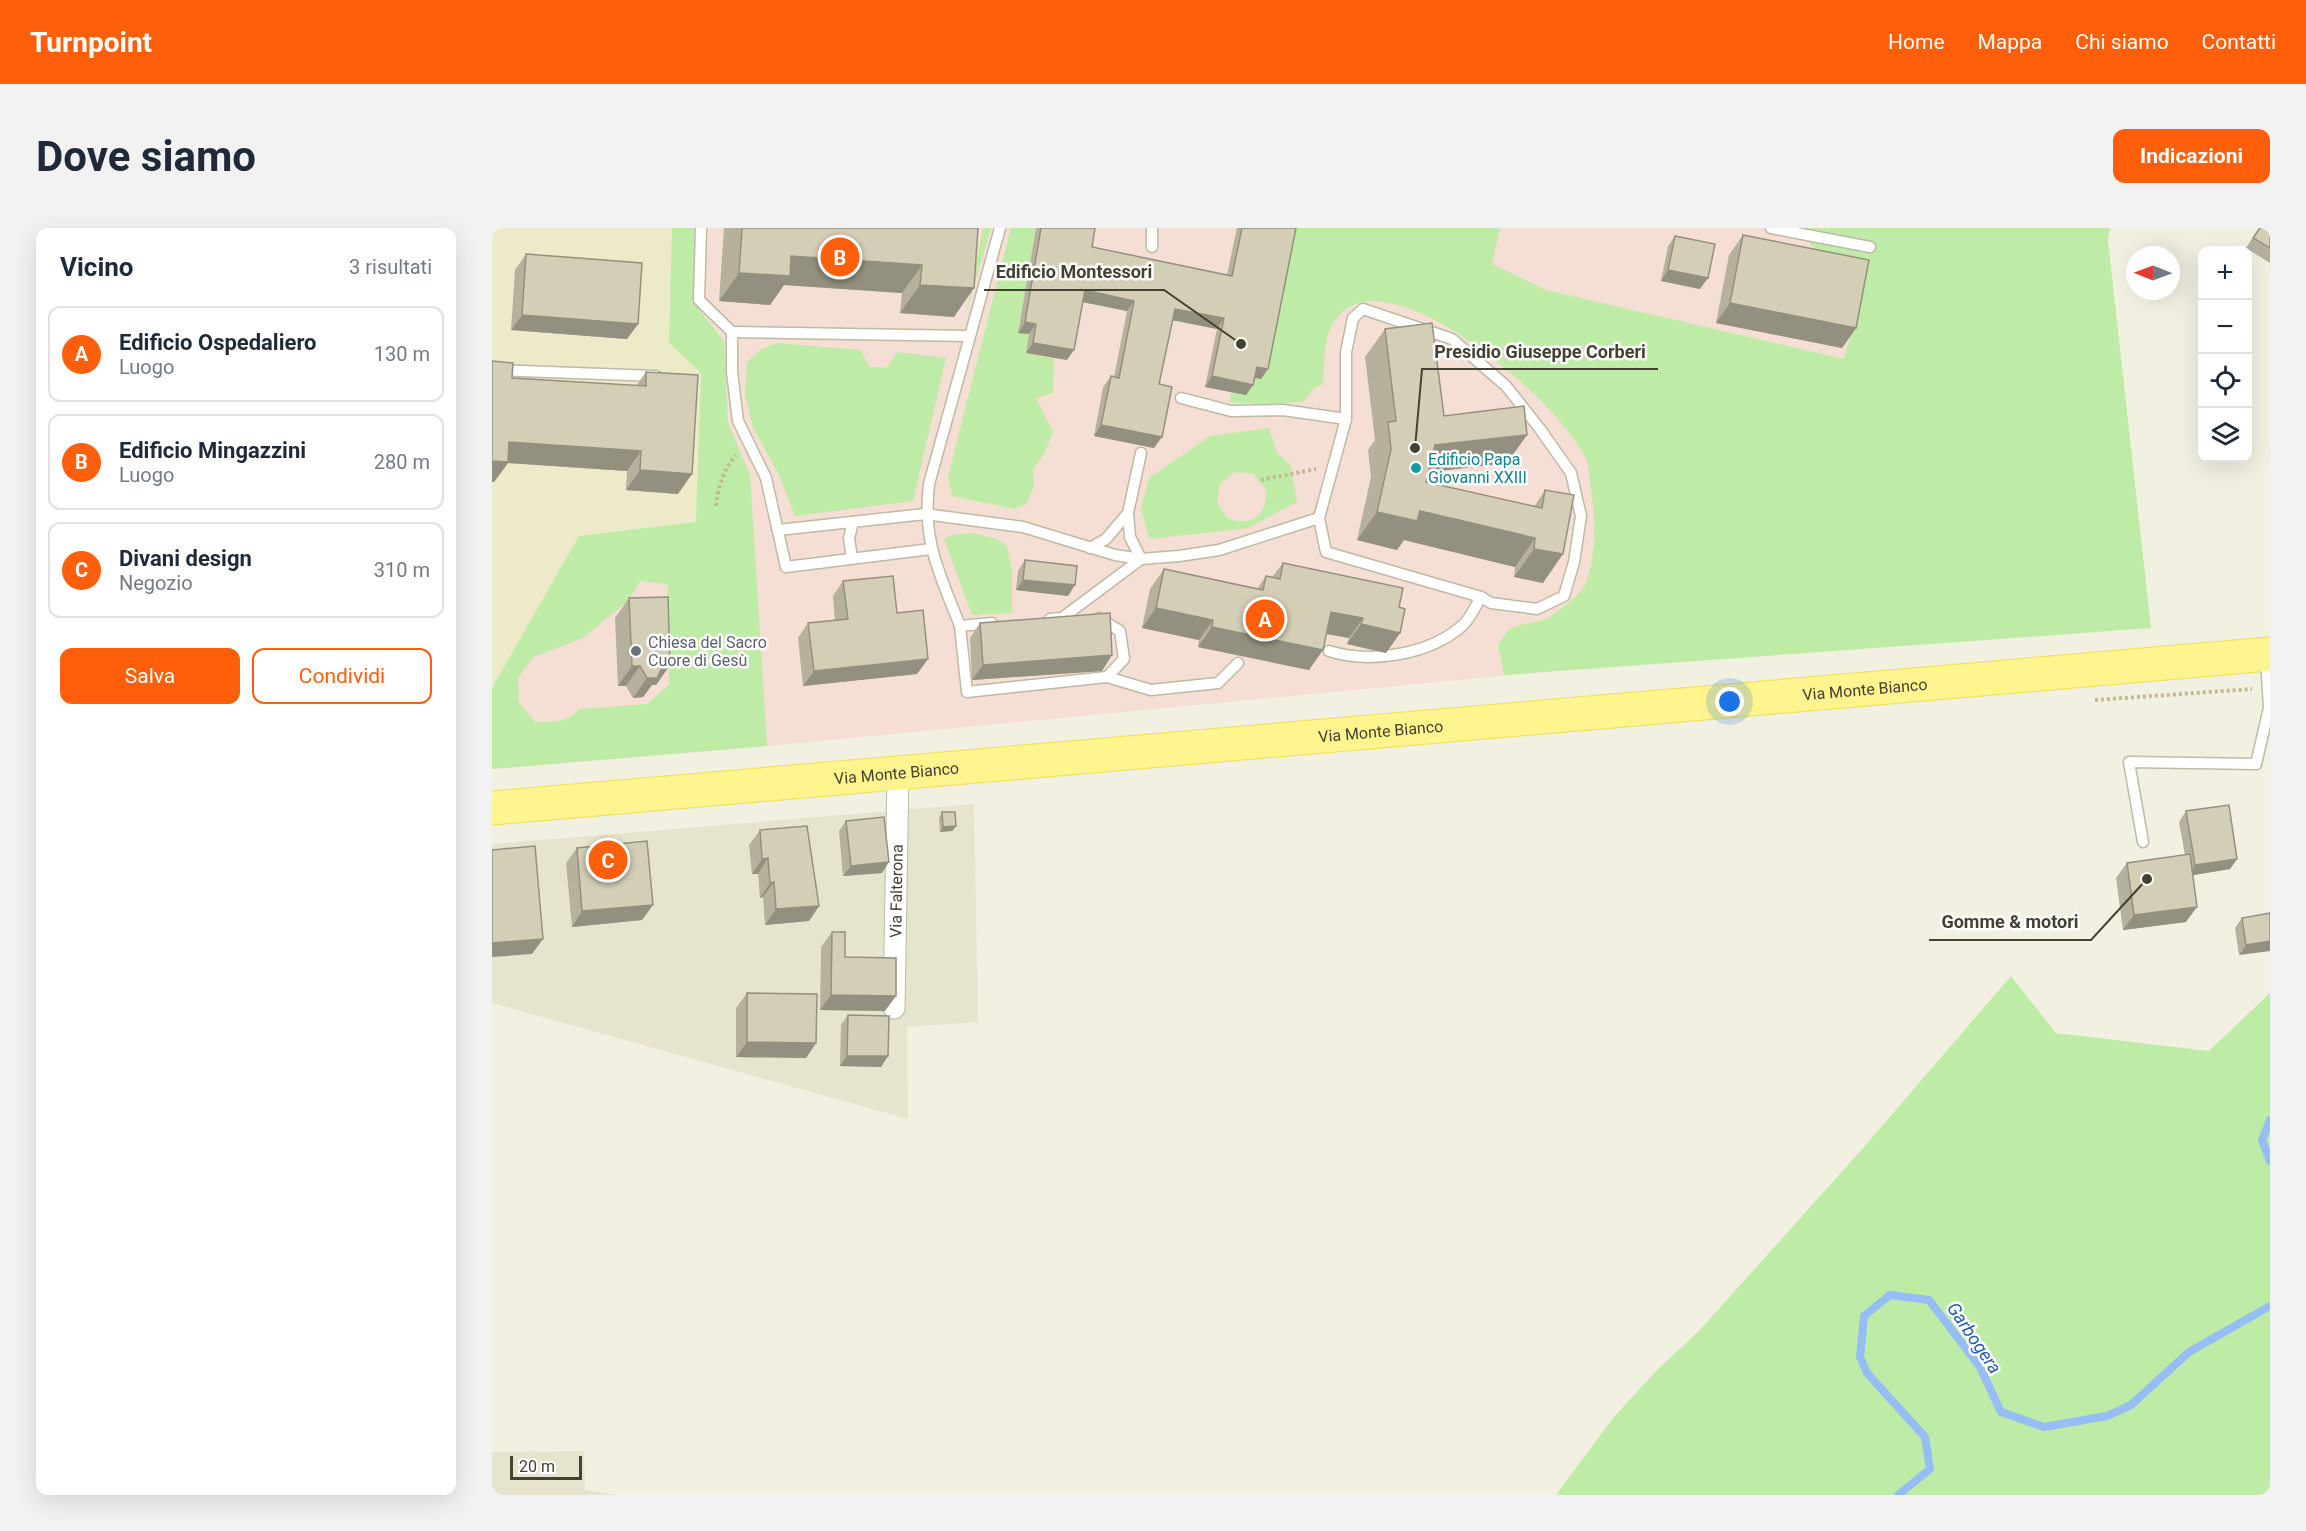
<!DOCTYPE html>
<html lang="it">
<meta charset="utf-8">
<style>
body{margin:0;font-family:Roboto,sans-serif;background:#f2f2f3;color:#1f2937}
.controls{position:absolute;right:18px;top:18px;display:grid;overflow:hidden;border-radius:12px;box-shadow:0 6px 24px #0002}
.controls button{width:54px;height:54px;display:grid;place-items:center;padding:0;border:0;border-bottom:2px solid #e0e1e3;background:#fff;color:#1f2937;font:30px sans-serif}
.compass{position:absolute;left:1634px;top:18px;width:54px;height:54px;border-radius:50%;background:#fff;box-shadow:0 6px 24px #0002;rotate:271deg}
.scale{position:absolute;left:18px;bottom:15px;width:72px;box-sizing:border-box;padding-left:6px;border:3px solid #444032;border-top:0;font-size:16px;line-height:21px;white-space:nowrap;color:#444032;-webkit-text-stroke:4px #fff;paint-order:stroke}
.you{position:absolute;left:1238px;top:474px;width:21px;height:21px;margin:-15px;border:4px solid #fff;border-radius:50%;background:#1a73e8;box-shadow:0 0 0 9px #1a73e833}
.badge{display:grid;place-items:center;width:39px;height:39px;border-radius:50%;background:#ff5f0b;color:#fff;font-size:20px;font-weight:700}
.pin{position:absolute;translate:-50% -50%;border:3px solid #fff;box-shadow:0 2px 6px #0006}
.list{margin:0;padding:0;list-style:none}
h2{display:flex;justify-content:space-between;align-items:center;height:78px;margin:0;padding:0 24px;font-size:26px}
h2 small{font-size:20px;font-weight:400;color:#747a83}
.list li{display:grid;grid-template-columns:39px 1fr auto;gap:18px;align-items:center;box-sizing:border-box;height:96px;margin:0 12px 12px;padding:0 12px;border:2px solid #e0e1e3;border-radius:12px}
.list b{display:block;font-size:22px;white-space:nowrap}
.list p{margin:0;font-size:20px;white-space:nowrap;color:#747a83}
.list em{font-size:20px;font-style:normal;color:#747a83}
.actions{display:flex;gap:12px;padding:18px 24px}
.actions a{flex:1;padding:14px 0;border:2px solid #ff5f0b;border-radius:12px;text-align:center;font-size:21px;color:#ff5f0b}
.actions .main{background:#ff5f0b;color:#fff}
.icon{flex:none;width:33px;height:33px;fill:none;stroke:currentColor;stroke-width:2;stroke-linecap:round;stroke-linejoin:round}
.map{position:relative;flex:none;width:1778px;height:1267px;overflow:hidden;border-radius:12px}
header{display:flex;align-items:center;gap:36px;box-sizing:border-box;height:84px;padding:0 30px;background:#ff5f0b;color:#fff}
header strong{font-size:28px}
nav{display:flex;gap:33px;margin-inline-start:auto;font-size:21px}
.intro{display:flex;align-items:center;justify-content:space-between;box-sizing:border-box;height:144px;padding:0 36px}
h1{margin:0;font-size:42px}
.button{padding:15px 27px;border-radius:12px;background:#ff5f0b;color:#fff;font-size:21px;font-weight:700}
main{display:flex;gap:36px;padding:0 36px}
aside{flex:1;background:#fff;border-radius:12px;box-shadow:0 6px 24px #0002}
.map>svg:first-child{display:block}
.residential{fill:#e7e4ce}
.education{fill:#edeac9}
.medical{fill:#f5ded3}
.green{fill:#beeba5;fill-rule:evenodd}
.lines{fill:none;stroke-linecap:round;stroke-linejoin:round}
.stream{stroke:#96bdf6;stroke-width:8}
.lane-casing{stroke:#bebaa4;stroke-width:13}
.street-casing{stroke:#bebaa4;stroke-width:23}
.primary-casing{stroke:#eddd54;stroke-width:35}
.path{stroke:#c1ba93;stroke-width:4;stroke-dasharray:3 3;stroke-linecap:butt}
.lane{stroke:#fff;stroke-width:10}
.street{stroke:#fff;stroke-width:21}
.primary{stroke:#fff48d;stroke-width:33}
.wall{fill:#b6b19d}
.shaded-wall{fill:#94907f}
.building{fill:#d4ceb6;stroke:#94907f;stroke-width:1.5}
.culture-dot{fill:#0f9aa8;stroke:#fff;stroke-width:2}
.worship-dot{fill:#6b7280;stroke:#fff;stroke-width:2}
.labels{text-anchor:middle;stroke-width:5;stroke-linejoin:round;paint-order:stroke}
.culture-label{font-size:16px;fill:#0d838f;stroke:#fff;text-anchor:start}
.worship-label{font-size:16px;fill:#5b616d;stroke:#fff;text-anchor:start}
.street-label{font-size:16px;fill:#444032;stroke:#fff}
.water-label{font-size:18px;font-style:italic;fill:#235cb7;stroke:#fff}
.leader{fill:none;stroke:#444032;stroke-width:2}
.callout-dot{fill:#444032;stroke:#fff;stroke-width:2}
.callout-label{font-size:18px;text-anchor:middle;font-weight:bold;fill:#444032;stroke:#fff;stroke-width:5;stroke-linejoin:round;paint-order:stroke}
</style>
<header>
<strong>Turnpoint</strong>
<nav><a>Home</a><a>Mappa</a><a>Chi siamo</a><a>Contatti</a></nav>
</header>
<div class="intro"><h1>Dove siamo</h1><a class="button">Indicazioni</a></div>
<main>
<aside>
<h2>Vicino<small>3 risultati</small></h2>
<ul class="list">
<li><span class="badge">A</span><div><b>Edificio Ospedaliero</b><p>Luogo</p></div><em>130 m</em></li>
<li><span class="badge">B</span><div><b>Edificio Mingazzini</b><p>Luogo</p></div><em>280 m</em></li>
<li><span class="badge">C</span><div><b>Divani design</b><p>Negozio</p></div><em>310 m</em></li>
</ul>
<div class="actions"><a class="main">Salva</a><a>Condividi</a></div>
</aside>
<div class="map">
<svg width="1778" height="1267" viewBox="0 0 1778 1267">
<rect width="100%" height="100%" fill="#f2f0e1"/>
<!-- residential -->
<g class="residential">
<path d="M482,576L486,794L415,799L416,891L0,775V616Z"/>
<path d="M92,1223L93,1262L125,1267H0V1224Z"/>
</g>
<!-- education -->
<path class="education" d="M0,0H180L177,115L209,145L204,294L87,308L0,460Z"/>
<!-- medical -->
<path class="medical" d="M180,0H1618L1616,12L1124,437L275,518L0,541V460L87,308L204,294L209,145L177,115Z"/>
<!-- green -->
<g class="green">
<path d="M180,0H202L204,78L232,113L236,195L258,247L275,518L0,541V460L87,308L204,294L209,145L177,115ZM148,353L176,356L177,457L155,476L87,481C75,496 60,494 43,494L27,475L26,450L41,429L91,410L136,373Z"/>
<path d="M491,0H499L474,85Z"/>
<path d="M519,0H544L526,104L537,106L534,125L562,131L561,165L544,170L561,204L552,226L541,241L542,258L534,276L523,281L460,268L456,249Z"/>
<path d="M787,0H1008L1000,36L1054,62L1352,131L1373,55L1333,31L1307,5L1306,0H1618L1616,12L1659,400L1012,447L1006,416C1009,412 1013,406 1017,402C1027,394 1045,396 1056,390C1063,386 1091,364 1093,357C1106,324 1103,288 1098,254C1097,247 1097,237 1094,231C1071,178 914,39 854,81C830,98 833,129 831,156L822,160L811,174L772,176L737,174L740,164L754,167L758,149L768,151Z"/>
<path d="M285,115L369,122L377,139L394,140L406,124L454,130L421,273L303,288L287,247L261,200L253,166L255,134L268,122Z"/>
<path d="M777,200L785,225L798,236L805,274L756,300L657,311L649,280L657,250L718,208ZM743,244L762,246L774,262C776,287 758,300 735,290L725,274L728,256Z"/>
<path d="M479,305L503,310L515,318L520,344V385L480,387L452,311L460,307Z"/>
<path d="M1519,748L1564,805L1717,823L1778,765V1267H1064L1121,1190L1164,1143L1207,1103L1372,919Z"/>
</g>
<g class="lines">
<!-- stream -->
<g class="stream">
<path d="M1778,892L1770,912L1778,933"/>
<path d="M1406,1267L1438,1241L1433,1209L1375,1145L1368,1129L1372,1088L1398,1067L1437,1072L1488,1139L1509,1184L1552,1199L1615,1188L1639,1177L1697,1124L1778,1078"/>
</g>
<!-- lane casing -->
<g class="lane-casing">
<g id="lane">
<path d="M209,0L207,72L240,104V144L246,193L274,250L294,339L439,321"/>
<path d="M660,0V19"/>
<path d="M1279,0L1378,19"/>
<path d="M871,81L960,111L1014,158L1048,201L1079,245L1089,288L1082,334L1072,368L1045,381L999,375L989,369L834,324L827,290L854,191V124L861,90Z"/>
<path d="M240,104L476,108"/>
<path d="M0,142L164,148"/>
<path d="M689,170L739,183L791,182L854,191"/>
<path d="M636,285L649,225"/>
<path d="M286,302L433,286L531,299L623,327L649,331L687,328L727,322L827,290"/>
<path d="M360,330L357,310L361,294"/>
<path d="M607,390L628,403L632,431L615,449"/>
<path d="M558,391L570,390L649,331L638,309L636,285L614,311L598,320"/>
<path d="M500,395L468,398L475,464L615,449L659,462L726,455L746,435"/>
<path d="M468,398C448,346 430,314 437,256L508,0"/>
<path d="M837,423C878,436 939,427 972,396C979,389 984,377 989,369"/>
<path d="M1651,614L1637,534L1764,536L1777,480L1774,430"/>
</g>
</g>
<!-- street casing -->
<g class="street-casing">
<g id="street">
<path id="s1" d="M402,780L406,544"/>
</g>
</g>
<!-- primary casing -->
<g class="primary-casing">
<g id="primary">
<path id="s2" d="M0,580L1778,426"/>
</g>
</g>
<!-- path -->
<g class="path">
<path d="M769,252L824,241"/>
<path d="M224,278C226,259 231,243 244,227"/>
<path d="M1603,472L1760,461"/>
</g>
<!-- lane -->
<use href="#lane" class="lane"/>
<!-- street -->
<use href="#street" class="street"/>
<!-- primary -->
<use href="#primary" class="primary"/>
</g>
<!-- wall -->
<g class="wall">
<path d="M232,0H486L462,89L408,85L410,65L292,57L278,77L227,73Z"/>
<path d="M544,0H603L600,19L735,47L745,0H804L769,151L763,150L761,157L754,167L713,159L725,101L680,92L667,156L662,220L602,208L611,159L619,148L622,149L635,83L591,74L575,132L534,125L537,106L526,105Z"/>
<path d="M1767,0H1778V35L1754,20Z"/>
<path d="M1251,7L1364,100L1350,120L1224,95L1237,27Z"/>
<path d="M1183,8L1208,61L1169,53L1176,18Z"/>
<path d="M34,26L146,96L135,111L19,102L23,42Z"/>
<path d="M893,101L952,188L1015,235L937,244L934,254L1042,279L1053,262L1051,355L1022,349L1023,339L912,312L905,322L865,312L879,249L876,222L883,212L873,129Z"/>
<path d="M0,133L20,150L144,158L154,144L186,266L134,262L135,243L16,235L2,254H0Z"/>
<path d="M533,332L576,368L524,362L526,343Z"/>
<path d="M791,335L907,379L908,405L894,425L855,416L857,410L834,406L817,442L706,419L707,412L650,400L658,361L672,341L765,361L774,348L780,349Z"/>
<path d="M351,353L405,385L436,431L425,446L311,458L306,410L316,395L343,392L341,368Z"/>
<path d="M137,370L178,437L164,457H160L151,469L141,470L134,458H126L123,390Z"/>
<path d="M488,395L610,443L480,452L478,410Z"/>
<path d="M1694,583L1745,631L1738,641L1701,647L1694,694L1631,702L1624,650L1635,635L1693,627L1687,594Z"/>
<path d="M450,584L464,598L460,603L448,604L447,590Z"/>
<path d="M354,593L390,645L351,648L347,603Z"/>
<path d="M268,602L327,678L317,693L273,697L271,669L268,670L266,646H260L257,617Z"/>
<path d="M85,620L150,692L80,699L74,635Z"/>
<path d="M1778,685L1747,727L1743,700L1750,690Z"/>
<path d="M340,704L353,729L393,783L328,782L329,719Z"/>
<path d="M255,765L324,815L314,830L244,829V780Z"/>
<path d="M356,787L396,828L389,839L348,838L349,797Z"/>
</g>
<!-- shaded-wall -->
<g class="shaded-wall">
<path d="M299,28L430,37L410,65L292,57L278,77L227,73L247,45Z"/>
<path d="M1176,42L1216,50L1208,61L1169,53Z"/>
<path d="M428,57L482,60L462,89L408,85Z"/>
<path d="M593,62L642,73L635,83L585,73Z"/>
<path d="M1238,75L1364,100L1350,120L1224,95Z"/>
<path d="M683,81L732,90L725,101L675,91Z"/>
<path d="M30,87L146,96L135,111L19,102Z"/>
<path d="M533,94L544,96L537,106L526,105Z"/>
<path d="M541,115L582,122L575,132L534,125Z"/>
<path d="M765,139L776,141L769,151L758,149Z"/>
<path d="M720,148L761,157L754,167L713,159Z"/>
<path d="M609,197L670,209L662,220L602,208Z"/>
<path d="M1035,207L1015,235L923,246L943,217Z"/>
<path d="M17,214L149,223L135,243L16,235L2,254H0V233Z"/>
<path d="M148,242L200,246L186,266L134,262Z"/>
<path d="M928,283L1043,310L1023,339L912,312L905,322L865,312L885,284Z"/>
<path d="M1042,321L1071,326L1051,355L1022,349Z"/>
<path d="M531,352L583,357L576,368L524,362Z"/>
<path d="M664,380L721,392L707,412L650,400Z"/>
<path d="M839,384L871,390L857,410L825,404Z"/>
<path d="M869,396L908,405L894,425L855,416Z"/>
<path d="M720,399L831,422L817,442L706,419Z"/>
<path d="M620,427L610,443L480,452L491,437Z"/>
<path d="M436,431L425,446L311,458L322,443Z"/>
<path d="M171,437H178L164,457H160L151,469L141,470L155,450Z"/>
<path d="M140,438H148L134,458H126Z"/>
<path d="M464,598L460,603L448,604L451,599Z"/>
<path d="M276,630L266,646H260L270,631Z"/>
<path d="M1745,631L1738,641L1696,648L1703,637Z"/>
<path d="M397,634L390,645L351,648L359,638Z"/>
<path d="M282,654L271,669L268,670L278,655Z"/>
<path d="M161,677L150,692L80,699L90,683Z"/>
<path d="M327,678L317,693L273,697L284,681Z"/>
<path d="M1705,679L1694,694L1631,702L1642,687Z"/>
<path d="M51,711L40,726L0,729V715Z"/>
<path d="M1778,713V723L1747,727L1754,717Z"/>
<path d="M339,767L404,768L393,783L328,782Z"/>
<path d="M255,814L324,815L314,830L244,829Z"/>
<path d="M355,828H396L389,839L348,838Z"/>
</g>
<!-- building -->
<g class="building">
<path d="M250,0H486L482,60L428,57L430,37L299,28L298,48L247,45Z"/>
<path d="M549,0H603L600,19L740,48L750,0H804L776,141L765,139L761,157L720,148L732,90L683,81L667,156L680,159L670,209L609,197L619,148L627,150L642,73L593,62L582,122L541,115L544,96L533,94Z"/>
<path d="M1768,0H1778V20L1761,10Z"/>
<path d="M1251,7L1377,32L1364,100L1238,75Z"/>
<path d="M1183,8L1223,16L1216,50L1176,42Z"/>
<path d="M34,26L150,35L146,96L30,87Z"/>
<path d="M940,95L952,188L1032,178L1035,207L943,217L934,254L1050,280L1053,262L1082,267L1071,326L1042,321L1043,310L928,283L925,293L885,284L899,221L896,194L904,193L893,101Z"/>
<path d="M0,133L21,135L20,150L154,158V144L206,147L200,246L148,242L149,223L17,214L16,234L0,233Z"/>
<path d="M533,332L585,338L583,357L531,352Z"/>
<path d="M791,335L911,360L907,379L913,381L908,405L869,396L871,390L839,384L831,422L720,399L721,392L664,380L672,341L771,362L774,348L788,351Z"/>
<path d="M401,348L405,385L431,382L436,431L322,443L316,395L356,391L351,353Z"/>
<path d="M176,369L178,437H171L165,450H155L148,438H140L137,370Z"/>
<path d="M618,385L620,427L491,437L488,395Z"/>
<path d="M1737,577L1745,631L1703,637L1694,583Z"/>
<path d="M450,584H463L464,598L451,599Z"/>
<path d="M392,589L397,634L359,638L354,593Z"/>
<path d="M315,598L327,678L284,681L282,654L278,655L276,630L270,631L268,602Z"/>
<path d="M155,613L161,677L90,683L85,620Z"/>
<path d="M43,618L51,711L0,715V622Z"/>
<path d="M1698,626L1705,679L1642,687L1635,635Z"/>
<path d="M1778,685V713L1754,717L1750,690Z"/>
<path d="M340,704H353V729L404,730V768L339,767Z"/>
<path d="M255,765L325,766L324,815L255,814Z"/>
<path d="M356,787L397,788L396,828H355Z"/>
</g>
<!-- markers -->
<circle class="culture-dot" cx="924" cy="240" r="6"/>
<circle class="worship-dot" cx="144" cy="423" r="6"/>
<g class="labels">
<!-- culture labels -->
<g class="culture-label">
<text x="936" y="237">Edificio Papa<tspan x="936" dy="18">Giovanni XXIII</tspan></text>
</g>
<!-- worship labels -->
<g class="worship-label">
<text x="156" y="420">Chiesa del Sacro<tspan x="156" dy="18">Cuore di Gesù</tspan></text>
</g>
<!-- street labels -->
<g class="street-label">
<text dy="6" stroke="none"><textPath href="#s2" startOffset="1378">Via Monte Bianco</textPath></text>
<text dy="6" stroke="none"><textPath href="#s2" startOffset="892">Via Monte Bianco</textPath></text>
<text dy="6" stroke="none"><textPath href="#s2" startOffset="406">Via Monte Bianco</textPath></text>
<text dy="6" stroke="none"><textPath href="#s1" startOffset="117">Via Falterona</textPath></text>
</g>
<!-- water labels -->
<g class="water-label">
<text transform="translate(1482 1110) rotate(56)" y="6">Garbogera</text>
</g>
</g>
<!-- callouts -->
<path class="leader" d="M749 116L672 62H492M923 220L930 141H1166M1655 651L1599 712H1437"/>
<g class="callout-dot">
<circle cx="749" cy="116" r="6"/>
<circle cx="923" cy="220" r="6"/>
<circle cx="1655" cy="651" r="6"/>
</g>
<g class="callout-label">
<text x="582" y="50">Edificio Montessori</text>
<text x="1048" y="130">Presidio Giuseppe Corberi</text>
<text x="1518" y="700">Gomme &amp; motori</text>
</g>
</svg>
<div class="controls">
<button>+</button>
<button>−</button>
<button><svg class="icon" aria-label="locate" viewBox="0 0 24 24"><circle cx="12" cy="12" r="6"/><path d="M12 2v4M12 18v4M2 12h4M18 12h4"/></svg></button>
<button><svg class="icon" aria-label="layers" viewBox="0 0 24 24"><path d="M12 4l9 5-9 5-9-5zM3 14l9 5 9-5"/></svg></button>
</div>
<svg class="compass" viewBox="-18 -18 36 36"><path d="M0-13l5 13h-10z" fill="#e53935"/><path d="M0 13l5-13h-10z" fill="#747a83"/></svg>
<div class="scale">20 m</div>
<div class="you"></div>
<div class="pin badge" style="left:773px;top:391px">A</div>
<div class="pin badge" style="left:348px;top:29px">B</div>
<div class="pin badge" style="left:116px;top:632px">C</div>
</div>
</main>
